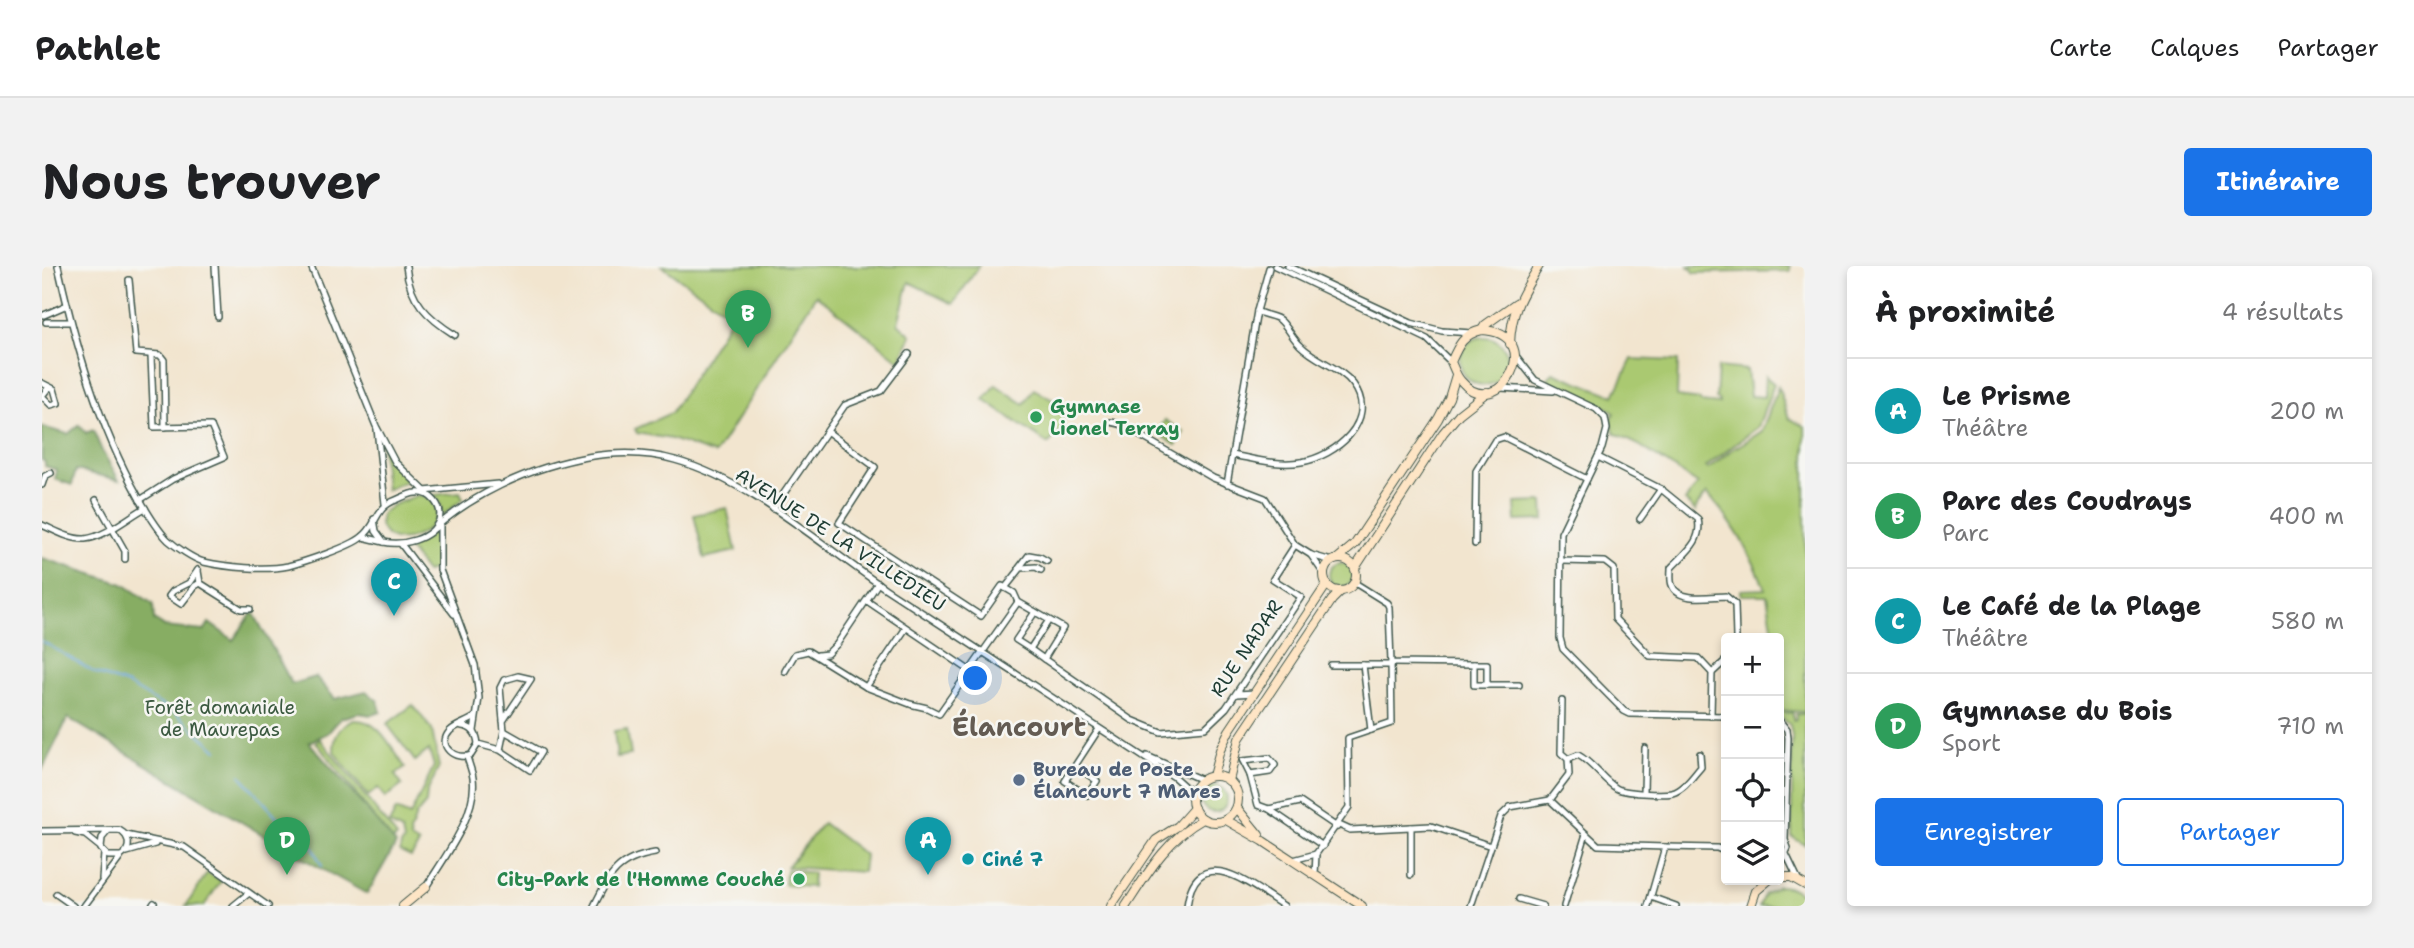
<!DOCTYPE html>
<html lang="fr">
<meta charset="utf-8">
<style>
body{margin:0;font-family:"Shantell Sans",sans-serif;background:#f2f2f2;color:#202124}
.controls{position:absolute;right:21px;bottom:21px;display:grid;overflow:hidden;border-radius:7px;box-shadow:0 4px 10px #0003}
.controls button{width:63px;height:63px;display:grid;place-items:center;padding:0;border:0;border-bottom:2px solid #e0e0e0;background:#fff;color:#202124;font:35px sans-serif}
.you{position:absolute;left:934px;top:413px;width:24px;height:24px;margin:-18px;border:5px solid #fff;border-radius:50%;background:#1a73e8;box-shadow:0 0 0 10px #1a73e833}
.badge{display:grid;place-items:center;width:46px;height:46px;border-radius:50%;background:#1a73e8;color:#fff;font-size:23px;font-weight:700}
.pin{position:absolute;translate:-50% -58px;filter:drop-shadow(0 2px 4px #0008)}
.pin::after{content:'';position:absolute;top:37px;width:24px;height:21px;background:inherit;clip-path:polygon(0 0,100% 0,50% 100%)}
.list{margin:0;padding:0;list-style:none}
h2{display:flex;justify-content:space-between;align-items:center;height:91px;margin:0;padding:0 28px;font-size:30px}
h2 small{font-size:23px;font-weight:400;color:#757577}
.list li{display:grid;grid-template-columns:46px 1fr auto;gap:21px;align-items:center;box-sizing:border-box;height:105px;padding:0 28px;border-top:2px solid #e0e0e0}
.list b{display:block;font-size:26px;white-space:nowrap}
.list p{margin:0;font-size:23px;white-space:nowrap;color:#757577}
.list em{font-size:23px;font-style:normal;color:#757577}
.actions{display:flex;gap:14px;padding:21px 28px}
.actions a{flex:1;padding:16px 0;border:2px solid #1a73e8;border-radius:7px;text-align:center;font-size:24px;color:#1a73e8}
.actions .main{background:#1a73e8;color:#fff}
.icon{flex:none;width:38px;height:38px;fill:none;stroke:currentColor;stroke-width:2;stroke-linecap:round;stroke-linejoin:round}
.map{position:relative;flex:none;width:1763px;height:640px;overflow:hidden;border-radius:7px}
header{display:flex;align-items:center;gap:42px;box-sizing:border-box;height:98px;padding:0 35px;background:#fff;border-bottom:2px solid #e0e0e0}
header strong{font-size:33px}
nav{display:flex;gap:38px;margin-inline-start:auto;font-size:24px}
.intro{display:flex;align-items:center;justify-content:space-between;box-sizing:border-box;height:168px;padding:0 42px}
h1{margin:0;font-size:49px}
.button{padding:18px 32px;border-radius:7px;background:#1a73e8;color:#fff;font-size:24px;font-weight:700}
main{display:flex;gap:42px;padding:0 42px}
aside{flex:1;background:#fff;border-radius:7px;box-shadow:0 4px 10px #0003}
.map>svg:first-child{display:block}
.green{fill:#aac971;stroke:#648352;stroke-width:2}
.forest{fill:#87ad63;stroke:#53754c;stroke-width:2}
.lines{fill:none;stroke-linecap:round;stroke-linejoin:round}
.stream{stroke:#69a5da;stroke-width:2}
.street-casing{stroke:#3f564b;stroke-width:8}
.secondary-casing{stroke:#3f564b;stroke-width:10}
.street{stroke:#fff;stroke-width:5}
.secondary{stroke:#fee5c5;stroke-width:8}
.leisure-dot{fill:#2e9e5b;stroke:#f6f6f2;stroke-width:2.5}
.service-dot{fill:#5c6f8a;stroke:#f6f6f2;stroke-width:2.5}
.culture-dot{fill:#0f9aa8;stroke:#f6f6f2;stroke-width:2.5}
.labels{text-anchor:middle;stroke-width:5;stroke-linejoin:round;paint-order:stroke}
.leisure-label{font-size:19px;font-weight:bold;fill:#27864d;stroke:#f6f6f2;text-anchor:start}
.street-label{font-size:19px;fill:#1f3d34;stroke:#f6f6f2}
.park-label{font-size:19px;fill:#3b5940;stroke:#f6f6f2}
.service-label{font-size:19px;font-weight:bold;fill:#4e5e75;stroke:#f6f6f2;text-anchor:start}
.culture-label{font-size:19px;font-weight:bold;fill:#0d838f;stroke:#f6f6f2;text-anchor:start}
.district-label{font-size:26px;font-weight:bold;fill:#635b52;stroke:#f6f6f2}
</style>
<header>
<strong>Pathlet</strong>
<nav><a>Carte</a><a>Calques</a><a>Partager</a></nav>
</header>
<div class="intro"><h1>Nous trouver</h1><a class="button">Itinéraire</a></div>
<main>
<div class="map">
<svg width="1763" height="640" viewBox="0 0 1763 640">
<rect width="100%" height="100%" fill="#f6f6f2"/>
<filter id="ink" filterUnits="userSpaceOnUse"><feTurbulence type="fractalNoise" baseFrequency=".0143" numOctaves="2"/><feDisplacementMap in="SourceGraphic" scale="14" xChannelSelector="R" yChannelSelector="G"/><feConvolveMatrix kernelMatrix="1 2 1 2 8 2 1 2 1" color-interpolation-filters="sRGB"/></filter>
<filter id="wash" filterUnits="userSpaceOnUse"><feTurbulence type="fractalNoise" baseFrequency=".00686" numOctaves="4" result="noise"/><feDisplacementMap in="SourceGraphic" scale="28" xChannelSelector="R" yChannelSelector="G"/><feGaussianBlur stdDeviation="1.57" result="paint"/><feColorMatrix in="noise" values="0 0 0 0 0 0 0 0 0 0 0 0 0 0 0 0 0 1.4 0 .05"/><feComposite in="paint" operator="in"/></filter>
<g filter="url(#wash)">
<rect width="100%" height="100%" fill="#f2e5cf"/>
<!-- green -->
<g class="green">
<path d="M620,0H937L911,38L867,16L856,57L869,69L858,95L774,29L673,188L629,173L595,167L593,163L629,147L690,50Z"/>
<path d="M1647,0H1748V5L1653,7Z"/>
<circle cx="1442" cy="95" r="24"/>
<path d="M1590,93L1636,95L1635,131L1658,134V136L1677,138V134L1674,133L1676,101L1705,104L1708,130L1722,131L1723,110L1732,118L1716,161L1670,196L1664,201L1666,203L1687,186L1720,165L1736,121L1747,152L1763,161V446L1737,444V372H1732L1725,329H1699V324L1723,323C1709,287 1691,256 1665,227L1655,240L1654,245L1643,235L1656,218L1597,179L1572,167L1569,152L1572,147L1570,144L1505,114L1511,106L1572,130Z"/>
<path d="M954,119L982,138L992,123L1021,140V162L1006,178L942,134Z"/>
<path d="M1123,154L1142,166L1134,179L1115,167Z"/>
<path d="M339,174L353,199L367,214L344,224Z"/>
<path d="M418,226L421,233L400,250L399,240L392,229Z"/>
<path d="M376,229C384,230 390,233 393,240C404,264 348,291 338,259L340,247L351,239Z"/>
<path d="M1501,236L1502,254L1474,255L1473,237Z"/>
<path d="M685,242L694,285L662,292L652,249Z"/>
<path d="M394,266L395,303L384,306L365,280Z"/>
<circle cx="1299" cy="309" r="12"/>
<path d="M371,439L390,464L397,501L385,526L384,537L374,549L368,567L369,573L377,578L369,591L358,586L359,579L362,575L360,565L347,558L354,544L368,550L392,500L387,484L373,495L345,458Z"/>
<path d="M1737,446L1751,447V454L1754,453V448H1763V579L1750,571V470L1748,459L1737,450Z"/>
<path d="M312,454C337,452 350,483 363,501L353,509L360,519L343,532L336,522L326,530L292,486C292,470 296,460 312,454Z"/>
<path d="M585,463L589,489L575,491L572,465Z"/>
<path d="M278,473L286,483L355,571L350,575L274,476Z"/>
<circle cx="1172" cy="533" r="13"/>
<path d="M781,557L823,589L821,606L745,601Z"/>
<path d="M744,604L771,607L770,621L743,619Z"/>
<path d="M165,607L179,615L162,640H144Z"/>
<path d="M1736,620C1749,620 1762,625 1763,640H1717L1722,628Z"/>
</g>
<!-- forest -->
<g class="forest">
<path d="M37,159L44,167L51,164L60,185L77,214L34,204L30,219L13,213L15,204L3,200V196L0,194V161L26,168Z"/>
<path d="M0,292L81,318L111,338L112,354L123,361L162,365L167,357L191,374L211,346L250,418L274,411L293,433L324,425L336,435L339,446L329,449L317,447L299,452L286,467L267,476L354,578L325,628L251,587L26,452L0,504Z"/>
</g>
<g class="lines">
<!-- stream -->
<g class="stream">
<path d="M0,375L53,407L86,419L135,448L175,484"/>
<path d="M198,509L244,561L266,572L280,600"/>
</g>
</g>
</g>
<g filter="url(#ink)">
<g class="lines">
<!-- street casing -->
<g class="street-casing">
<g id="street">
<path d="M16,0C34,80 56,158 96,230C104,244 114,262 126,274C134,281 151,293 162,296C184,301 223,305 246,300C262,296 308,281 320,271C336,259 332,242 354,234C361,231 368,227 374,227C389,225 401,241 397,254C390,274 359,280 342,276L334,265L332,253"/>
<path d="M173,0L176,51"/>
<path d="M269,0L334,160L353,196L386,228"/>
<path d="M364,0C367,34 386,52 413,69"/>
<path d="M1233,0L1385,73L1409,96"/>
<path d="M1246,0L1369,57L1400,65L1430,67"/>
<path d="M87,14L94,87L118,89L122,94L123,161"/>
<path d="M2,49L25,39"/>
<path d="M4,56H29"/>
<path d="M1474,90L1493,114L1554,143L1563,152L1565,163L1560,182L1519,267L1518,372L1521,383L1582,445L1588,448L1684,450"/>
<path d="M0,117L12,123L16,137L9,139L0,130L7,121"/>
<path d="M1459,122L1511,125"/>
<path d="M1069,156L1078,158L1171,212L1223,232L1253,279L1269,289L1290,295"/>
<path d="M335,163L343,238"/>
<path d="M786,166L833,201L797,257L939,350L960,320L972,327L976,336L1021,362L1002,393L988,383"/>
<path d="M1190,189C1213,193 1236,200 1259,196C1293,191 1338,154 1311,118C1298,101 1274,95 1259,80C1251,73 1247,63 1239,55C1234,49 1222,50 1215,45"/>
<path d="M1556,191L1619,223L1656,253C1661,275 1644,286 1629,302C1629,307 1628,315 1630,319C1636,337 1670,330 1684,330L1693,338L1694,372"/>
<path d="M1185,218L1215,45L1227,2"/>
<path d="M0,219L3,210L9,207"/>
<path d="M382,225L456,218"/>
<path d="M54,234L83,285V293"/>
<path d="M98,234L131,213L182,191L169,160L112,161L109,90"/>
<path d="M731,243L803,139L839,125L867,88"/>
<path d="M1598,253L1619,223"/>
<path d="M398,258V304L433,399L437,432L432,465"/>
<path d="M0,259C12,264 29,274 43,273C63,271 85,252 103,242"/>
<path d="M393,262C451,211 556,172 633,194C709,215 780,280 844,323C940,386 1036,448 1132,511L1151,528"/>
<path d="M321,271L342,276"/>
<path d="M359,278L412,348"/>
<path d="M1433,278L1434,205L1453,174L1462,171L1545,213"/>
<path d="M1269,289L1282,308"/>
<path d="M1519,295L1563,296L1572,303L1573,353L1608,390L1656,392L1670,407L1669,450"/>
<path d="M977,302L987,289L998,291L1005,295"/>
<path d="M156,304L147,317L131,325L127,330L139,338L153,320L158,317"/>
<path d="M156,305L158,317L199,343H208"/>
<path d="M1313,317L1345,337L1347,341L1349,397L1432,398V419H1477"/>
<path d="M963,322L979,302L994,301L999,304"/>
<path d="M825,335L927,404"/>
<path d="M993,346L974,374L988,383L1007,354"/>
<path d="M776,389L785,388L795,378L836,317"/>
<path d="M1002,393L1090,454L1119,466L1163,462L1184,442L1259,331L1231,313L1253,279"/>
<path d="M1432,398H1445V419"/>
<path d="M1289,399H1349"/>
<path d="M1321,399L1329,464"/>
<path d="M743,405L753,388L766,385L824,421L868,438L885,442L897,448L976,336"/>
<path d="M1670,407L1684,394"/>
<path d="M824,421L864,362"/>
<path d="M1197,425L1195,428L1213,427"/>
<path d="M1737,454L1745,464L1746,472L1743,574L1746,582L1737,602"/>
<path d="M461,455L489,413L476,410L462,414L458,422L462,465"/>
<path d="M420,460C430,461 435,467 436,478L429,489C413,495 394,480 408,465C414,459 426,456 433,451"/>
<path d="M436,478L458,484L488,504L499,486L462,465L458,484"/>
<path d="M1105,490L1160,514"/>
<path d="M1526,493L1536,489C1551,497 1560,513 1574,522C1581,527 1620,529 1630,527C1642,524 1651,510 1659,501L1658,488"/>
<path d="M1201,495L1208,509L1216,539L1227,543L1258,536L1295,561"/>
<path d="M1201,495L1227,492L1233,499L1228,506L1208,509"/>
<path d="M1034,500L1055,515L1045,529L1023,515L1057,463"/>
<path d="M1602,526L1603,482"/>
<path d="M1508,534L1556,579L1623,581L1606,640"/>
<path d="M1508,534L1527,509L1526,493L1519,487L1520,435"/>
<path d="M1227,543L1281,580"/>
<path d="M1297,559L1308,564L1389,560L1449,580"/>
<path d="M0,565L77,564C88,570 90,583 79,590H66L59,583L60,572L66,565"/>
<path d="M33,567L43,569L58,581"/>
<path d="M84,569L142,581L226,640"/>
<path d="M1623,581L1675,582L1684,586"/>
<path d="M85,586L113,578"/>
<path d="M1744,588L1757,615"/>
<path d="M1251,594L1274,588"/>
<path d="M1273,609L1274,588L1307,541L1306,472L1350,457L1349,397"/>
<path d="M1369,609V561"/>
<path d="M60,613L62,588"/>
<path d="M384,621C402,592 436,548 431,512C430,505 427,498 425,491"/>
<path d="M14,628L31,640"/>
<path d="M1609,631L1634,640"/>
<path d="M1477,633L1501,640"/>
<path d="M42,640L78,592"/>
<path d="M110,640L112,637"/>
<path d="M191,640L207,627"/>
<path d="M552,640C568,608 576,593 613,587"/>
<path d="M1145,640C1154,573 1210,620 1242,640"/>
<path d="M1429,640L1459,550L1468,541L1508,534"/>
<path d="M1522,640L1544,568"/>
</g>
</g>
<!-- secondary casing -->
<g class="secondary-casing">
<g id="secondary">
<path d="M1440,64C1507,67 1457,160 1419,115C1414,110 1412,102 1409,96C1416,80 1421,68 1440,64Z"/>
<path d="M1440,64L1443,59L1474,37"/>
<path d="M1468,78C1469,45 1480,28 1497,0"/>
<circle cx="1298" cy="309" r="16"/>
<path d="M1295,293L1313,278L1396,153L1407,132L1414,109"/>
<path d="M1313,302L1401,167L1417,148L1445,126"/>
<path d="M1171,510L1178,484L1187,465L1285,318"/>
<circle cx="1173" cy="533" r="23"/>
<path d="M1187,515L1197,473L1290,334L1299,325"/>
<path d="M1195,542L1217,569"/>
<path d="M1184,554L1221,575L1320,640"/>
<path d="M1737,611H1749L1763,619"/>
<path d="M361,640L384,621"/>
<path d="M1069,640L1114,574L1136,560L1152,542"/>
<path d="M1084,640C1106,606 1125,573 1161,553"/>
<path d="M1709,640L1714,625L1727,614"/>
</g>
</g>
<!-- street -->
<use href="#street" class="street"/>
<!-- secondary -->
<use href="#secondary" class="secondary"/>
</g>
</g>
<!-- markers -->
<g class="leisure-dot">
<circle cx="994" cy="151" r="7"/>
<circle cx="757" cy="613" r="7"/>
</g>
<circle class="service-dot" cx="977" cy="514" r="7"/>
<circle class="culture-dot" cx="926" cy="593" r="7"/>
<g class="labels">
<!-- leisure labels -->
<g class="leisure-label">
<text x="1008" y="147">Gymnase<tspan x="1008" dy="22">Lionel Terray</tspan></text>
<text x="743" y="620" text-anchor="end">City-Park de l'Homme Couché</text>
</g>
<!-- street labels -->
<g class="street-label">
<text transform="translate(799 273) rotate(33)" y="7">AVENUE DE LA VILLEDIEU</text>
<text transform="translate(1204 382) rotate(-56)" y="7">RUE NADAR</text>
</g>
<!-- park labels -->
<g class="park-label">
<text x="178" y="448">Forêt domaniale<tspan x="178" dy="22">de Maurepas</tspan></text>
</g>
<!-- service labels -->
<g class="service-label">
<text x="991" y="510">Bureau de Poste<tspan x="991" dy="22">Élancourt 7 Mares</tspan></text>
</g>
<!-- culture labels -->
<g class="culture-label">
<text x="940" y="600">Ciné 7</text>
</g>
<!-- district labels -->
<g class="district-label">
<text x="977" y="470">Élancourt</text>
</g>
</g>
</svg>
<div class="controls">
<button>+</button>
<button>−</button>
<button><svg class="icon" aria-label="locate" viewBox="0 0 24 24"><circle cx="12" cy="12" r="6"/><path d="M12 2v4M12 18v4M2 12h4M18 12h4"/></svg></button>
<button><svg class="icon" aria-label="layers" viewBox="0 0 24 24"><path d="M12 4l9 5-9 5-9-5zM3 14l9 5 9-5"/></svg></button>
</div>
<div class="you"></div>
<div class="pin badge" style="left:886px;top:609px;background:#0f9aa8">A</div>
<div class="pin badge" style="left:706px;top:82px;background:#2e9e5b">B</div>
<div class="pin badge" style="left:352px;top:350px;background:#0f9aa8">C</div>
<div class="pin badge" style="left:245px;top:609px;background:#2e9e5b">D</div>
</div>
<aside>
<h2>À proximité<small>4 résultats</small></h2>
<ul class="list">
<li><span class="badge" style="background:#0f9aa8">A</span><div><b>Le Prisme</b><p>Théâtre</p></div><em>200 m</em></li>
<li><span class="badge" style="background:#2e9e5b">B</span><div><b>Parc des Coudrays</b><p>Parc</p></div><em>400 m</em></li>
<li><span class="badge" style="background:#0f9aa8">C</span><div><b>Le Café de la Plage</b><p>Théâtre</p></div><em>580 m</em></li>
<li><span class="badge" style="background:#2e9e5b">D</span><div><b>Gymnase du Bois</b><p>Sport</p></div><em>710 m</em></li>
</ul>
<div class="actions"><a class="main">Enregistrer</a><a>Partager</a></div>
</aside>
</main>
